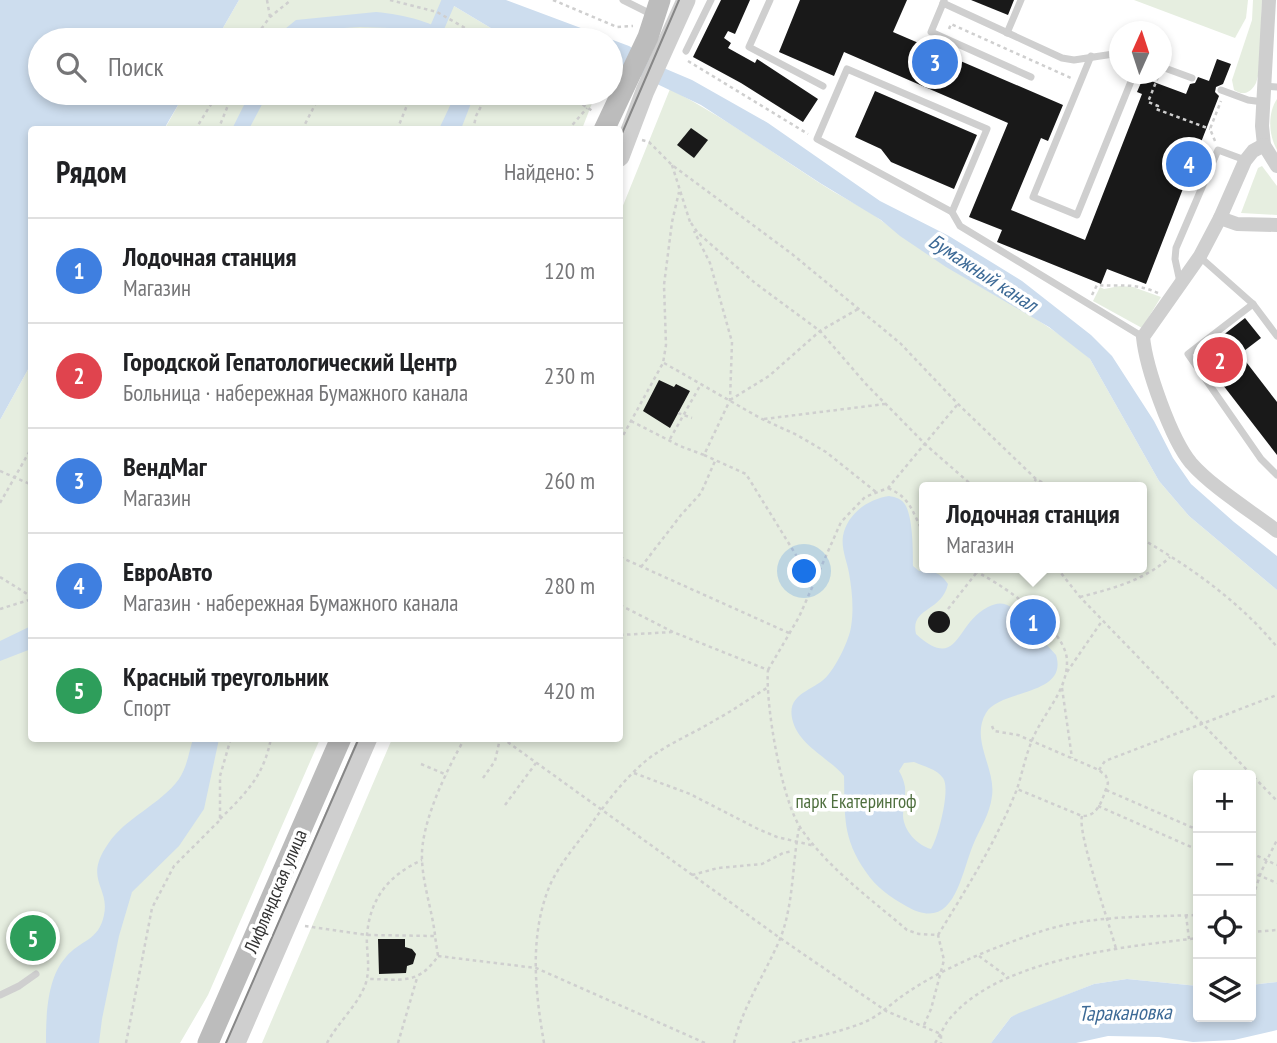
<!DOCTYPE html>
<html lang="ru">
<meta charset="utf-8">
<style>
body{margin:0;font-family:"PT Sans Narrow",sans-serif;background:#f2f2f2;color:#202124}
.controls{position:absolute;right:21px;bottom:21px;display:grid;overflow:hidden;border-radius:7px;box-shadow:0 4px 10px #0003}
.controls button{width:63px;height:63px;display:grid;place-items:center;padding:0;border:0;border-bottom:2px solid #e0e0e0;background:#fff;color:#202124;font:35px sans-serif}
.compass{position:absolute;left:1109px;top:21px;width:63px;height:63px;border-radius:50%;background:#fff;box-shadow:0 4px 10px #0003;rotate:3deg}
.you{position:absolute;left:805px;top:572px;width:24px;height:24px;margin:-18px;border:5px solid #fff;border-radius:50%;background:#1a73e8;box-shadow:0 0 0 10px #1a73e833}
.badge{display:grid;place-items:center;width:46px;height:46px;border-radius:50%;background:#db2777;color:#fff;font-size:23px;font-weight:700}
.pin{position:absolute;translate:-50% -50%;border:4px solid #fff;box-shadow:0 2px 7px #0006}
.popup{position:absolute;left:919px;top:482px;width:228px;height:91px;box-sizing:border-box;display:grid;place-content:center;border-radius:7px;background:#fff;filter:drop-shadow(0 2px 5px #0005);font-size:23px;white-space:nowrap;color:#757577}
.popup b{font-size:26px;color:#202124}
.popup::after{content:'';position:absolute;left:50%;top:100%;margin-left:-14px;border:14px solid transparent;border-top-color:#fff}
.list{margin:0;padding:0;list-style:none}
h2{display:flex;justify-content:space-between;align-items:center;height:91px;margin:0;padding:0 28px;font-size:30px}
h2 small{font-size:23px;font-weight:400;color:#757577}
.list li{display:grid;grid-template-columns:46px 1fr auto;gap:21px;align-items:center;box-sizing:border-box;height:105px;padding:0 28px;border-top:2px solid #e0e0e0}
.list b{display:block;font-size:26px;white-space:nowrap}
.list p{margin:0;font-size:23px;white-space:nowrap;color:#757577}
.list em{font-size:23px;font-style:normal;color:#757577}
.icon{flex:none;width:38px;height:38px;fill:none;stroke:currentColor;stroke-width:2;stroke-linecap:round;stroke-linejoin:round}
.map{position:relative;flex:none;width:1277px;height:1043px;overflow:hidden}
.search{position:absolute;background:#fff;box-shadow:0 4px 10px #0003;left:28px;top:28px;width:595px;height:77px;display:flex;align-items:center;gap:18px;box-sizing:border-box;padding:0 24px;border-radius:38px;color:#757577;font-size:26px}
.panel{position:absolute;background:#fff;box-shadow:0 4px 10px #0003;left:28px;top:126px;width:595px;height:616px;border-radius:7px}
.map>svg:first-child{display:block}
.green{fill:#e6eee0;fill-rule:evenodd}
.water{fill:#cdddee;fill-rule:evenodd}
.lines{fill:none;stroke-linecap:round;stroke-linejoin:round}
.canal{stroke:#cdddee;stroke-width:14}
.building{fill:#191919}
.path{stroke:#cfcfcf;stroke-width:2.5;stroke-dasharray:3.5 3.5;stroke-linecap:butt}
.service{stroke:#cfcfcf;stroke-width:7}
.minor{stroke:#cfcfcf;stroke-width:14}
.tertiary{stroke:#cfcfcf;stroke-width:19}
.secondary{stroke:#bcbcbc;stroke-width:21}
.tram{stroke:#878787;stroke-width:2}
.labels{text-anchor:middle;stroke-width:7;stroke-linejoin:round;paint-order:stroke}
.park-label{font-size:19px;fill:#4f6f3e;stroke:#fff}
.street-label{font-size:19px;fill:#323232;stroke:#fff}
.water-label{font-size:21px;font-style:italic;fill:#3d6a96;stroke:#fff}
</style>
<div class="map">
<svg width="1277" height="1043" viewBox="0 0 1277 1043">
<rect width="100%" height="100%" fill="#fff"/>
<!-- green -->
<g class="green">
<path d="M239,0H444L511,40H216Z"/>
<path d="M1134,0H1248L1246,18L1235,38Z"/>
<path d="M1253,0H1262C1261,17 1262,70 1256,83C1251,93 1243,96 1234,90L1232,80L1252,20Z"/>
<path d="M670,89C722,116 769,150 818,182C839,196 862,206 882,221C902,236 922,251 943,264C992,296 1046,319 1090,359L1159,481L1189,516L1277,590V982L1251,985V775H1198V986L1127,979L1094,984L1011,1017L991,1043H262L392,739L620,738V213ZM925,487H1142V568H925Z"/>
<path d="M185,93H596L582,129L164,130Z"/>
<path d="M1277,99V150C1269,136 1267,114 1277,99Z"/>
<path d="M1262,166L1277,186V215L1241,213L1258,168Z"/>
<path d="M1120,286L1133,287L1161,297L1142,328L1093,301L1100,287L1104,289Z"/>
<path d="M31,364L32,738L320,739L208,995L180,1043H0V420Z"/>
</g>
<!-- water -->
<g class="water">
<path d="M0,0H239L216,40H40V93H185L164,129L32,130L31,364L0,420Z"/>
<path d="M444,0H506L629,46L666,69L692,80L768,123L880,201L949,236L1022,281L1091,335L1112,356L1154,421L1173,458L1191,484L1234,522L1277,556V590L1189,516L1159,481L1090,359L1049,327L946,267L900,236L881,220L820,183L701,105L634,73L611,71V40H511Z"/>
<path d="M376,12C405,15 434,21 457,40H429L390,28L360,27L311,30L298,40H276L280,33L296,20Z"/>
<path d="M250,93H268L249,129H232Z"/>
<path d="M456,93H475L461,129H439Z"/>
<path d="M889,496C894,497 900,498 904,503C913,514 913,551 913,566L919,571C933,571 940,572 948,584C941,613 910,607 916,634C959,673 955,623 988,607C998,602 1004,602 1014,609L1056,655C1069,696 999,689 986,713C970,740 996,768 992,796C990,814 980,828 973,845C960,877 954,934 906,906C890,897 876,887 866,872C842,838 845,815 844,776C829,758 800,746 793,722C784,692 816,691 828,675C837,665 849,640 851,627C854,609 852,590 849,573C847,561 841,549 843,536C847,514 868,499 889,496ZM914,762C923,766 937,769 943,778C951,789 938,838 931,849C917,845 904,831 903,816C903,806 906,796 905,787C904,781 902,776 899,771L904,763Z"/>
<path d="M31,626V649L0,661V641Z"/>
<path d="M193,739H219L204,809L179,846L132,892L119,936L102,1019L99,1043H46C46,1015 47,978 66,957C80,940 99,941 104,915C110,887 83,880 108,844C126,817 160,805 179,779C187,767 189,752 193,739Z"/>
<path d="M1127,979L1198,986V1017H1251V985L1277,982V1030L1234,1040L1193,1042L1159,1037L1108,1036L1076,1043H991L1011,1017L1019,1013L1094,984Z"/>
</g>
<g class="lines">
<!-- canal -->
<path class="canal" d="M434,35L449,0"/>
</g>
<!-- building -->
<g class="building">
<path d="M721,0H750L735,34L728,31L724,38L731,43L728,48L755,63L757,59L818,99L803,122L741,83L693,57Z"/>
<path d="M800,0H907L893,32L1063,105L1048,141L1041,138L1011,210L1085,240L1142,94L1137,92L1143,78L1186,94L1190,84L1195,83L1198,77L1209,81L1217,59L1231,64L1223,84L1216,87L1215,92L1219,96L1146,284L1107,269L1101,284L997,242L1002,230L969,217L1008,123L844,52L834,76L779,52Z"/>
<path d="M971,0H1014L1008,15Z"/>
<path d="M875,91L977,135L954,189L891,162L881,149L855,137Z"/>
<path d="M691,128L708,140L694,158L677,145Z"/>
<path d="M1245,318L1261,338L1240,354L1277,402V455L1199,354Z"/>
<path d="M659,380L674,387L676,384L690,391L670,428L643,411Z"/>
<circle cx="939" cy="622" r="11"/>
<path d="M378,939H405V947L412,949L416,954L413,964L407,966L406,973L379,974Z"/>
</g>
<g class="lines">
<!-- path -->
<g class="path">
<path d="M267,0L270,17"/>
<path d="M390,0L437,12L486,40"/>
<path d="M553,0L617,27L633,26"/>
<path d="M949,29L951,24L1071,78"/>
<path d="M471,32L475,40"/>
<path d="M253,40L270,17L291,0"/>
<path d="M688,61L808,134"/>
<path d="M1158,77L1148,102L1158,106L1156,109L1210,129"/>
<path d="M565,93L594,112"/>
<path d="M195,130L218,93"/>
<path d="M218,130L233,93"/>
<path d="M302,130L321,93"/>
<path d="M397,130L412,93"/>
<path d="M473,130L476,116L488,93"/>
<path d="M568,130L587,108"/>
<path d="M642,140L649,142L672,165L792,254L900,343L958,404L1036,479L1051,487"/>
<path d="M1215,141L1210,129L1221,101"/>
<path d="M672,165L690,222"/>
<path d="M691,223L698,233L755,283L820,331L865,383L926,445L974,487"/>
<path d="M1092,295L1097,285C1122,287 1133,282 1158,293"/>
<path d="M664,363L760,418L797,435L826,452L876,492"/>
<path d="M730,400L769,376L820,331L858,309"/>
<path d="M678,413L692,418"/>
<path d="M764,419L885,404"/>
<path d="M631,421L680,446L704,455L730,400L732,342L710,263L694,231"/>
<path d="M670,439L701,384"/>
<path d="M620,441L663,363L666,345L664,285L672,222L679,192"/>
<path d="M704,455L746,474L812,581"/>
<path d="M0,471L32,485"/>
<path d="M1031,487L1036,479"/>
<path d="M888,488C913,499 912,514 925,535"/>
<path d="M0,503L32,447"/>
<path d="M1142,539C1192,568 1240,602 1277,647"/>
<path d="M620,557L789,633"/>
<path d="M641,567L681,515L701,493L715,461"/>
<path d="M1057,568L1080,597L1277,801"/>
<path d="M0,577L32,597"/>
<path d="M1080,597C1111,589 1146,580 1170,557"/>
<path d="M620,605L673,632L768,670C765,703 782,804 802,830C829,869 871,899 907,930L919,934L938,935"/>
<path d="M0,609L32,599"/>
<path d="M948,609L977,572L978,568"/>
<path d="M620,635L672,632"/>
<path d="M768,670L799,617L841,522L865,497L888,488L957,405"/>
<path d="M1067,672L1102,621"/>
<path d="M1062,688L1072,758"/>
<path d="M992,726L994,731L1018,735L1099,770L1106,776L1108,783C1103,797 1099,817 1082,816L1017,789"/>
<path d="M502,738L780,938L886,1011L941,1034V1043"/>
<path d="M421,764L447,775"/>
<path d="M1099,770L1105,761L1277,695"/>
<path d="M634,773L690,794L758,829L777,837L815,846"/>
<path d="M483,778L495,761L499,743L496,738"/>
<path d="M1106,790L1198,830"/>
<path d="M505,805L536,763"/>
<path d="M1098,806L1198,850"/>
<path d="M1082,816C1077,833 1110,925 1116,949"/>
<path d="M220,819C246,793 264,776 271,738"/>
<path d="M1251,853L1277,865"/>
<path d="M1251,872L1277,883"/>
<path d="M692,875L718,868L762,864L783,853L793,851"/>
<path d="M1251,903L1261,872L1277,840"/>
<path d="M1186,915L1189,939"/>
<path d="M305,926L367,935L435,936L438,956C418,986 400,979 367,979"/>
<path d="M1251,932L1277,930"/>
<path d="M435,935C432,910 423,885 422,860C420,824 447,769 465,738"/>
<path d="M938,935C967,888 997,840 1017,789C1022,774 1025,758 1031,743C1041,715 1068,692 1067,660C1065,626 997,580 968,568"/>
<path d="M438,956L536,968L705,1043"/>
<path d="M979,956L1009,978"/>
<path d="M924,1025L931,1009L944,960L938,935"/>
<path d="M126,1043L152,908L174,866L220,820V776L231,738"/>
<path d="M327,1043C337,1023 364,999 367,978C370,964 366,949 367,935C370,898 389,875 422,860"/>
<path d="M398,1043L417,978"/>
<path d="M544,1043C535,991 529,935 550,885C560,863 578,843 592,823C608,800 629,773 652,756C672,742 696,732 717,719C734,710 750,698 767,688"/>
<path d="M734,1043C743,1006 765,974 780,939C794,904 792,864 799,828"/>
<path d="M792,1043C817,1036 846,1031 869,1020C884,1012 894,1001 908,992C947,966 995,947 1039,932C1090,915 1145,917 1198,915"/>
<path d="M935,1043C941,1034 945,1023 952,1016C1003,958 1125,947 1198,938"/>
</g>
<!-- service -->
<g class="service">
<path d="M623,0L653,15"/>
<path d="M770,0L749,47L823,86"/>
<path d="M944,1L931,32L1031,77"/>
<path d="M943,3L1062,58L1074,60L1120,53"/>
<path d="M1007,33L1021,0"/>
<path d="M686,51L711,0"/>
<path d="M1091,56L1033,197L1077,215L1134,74"/>
<path d="M1162,67L1192,78"/>
<path d="M847,69L987,129L952,212L817,139Z"/>
<path d="M1265,86L1277,87"/>
<path d="M1221,90L1248,100L1263,102"/>
<path d="M952,212L960,226L1143,337"/>
<path d="M1200,257L1253,304L1277,336"/>
<path d="M1180,282L1175,259L1176,248L1218,150L1245,160"/>
<path d="M1253,304L1188,354L1261,459L1277,475"/>
<path d="M0,995L19,986L36,974"/>
</g>
<!-- minor -->
<g class="minor">
<path d="M1269,0L1262,126L1264,145L1277,166"/>
<path d="M1264,145L1253,151L1245,161L1220,218L1200,256L1143,337C1146,368 1171,439 1191,463C1212,487 1251,511 1277,531"/>
<path d="M1220,218L1237,224L1277,225"/>
</g>
<!-- tertiary -->
<g class="tertiary">
<path d="M620,157L645,91L686,0"/>
<path d="M236,1043L368,738"/>
</g>
<!-- secondary -->
<g class="secondary">
<path d="M604,130L648,37L660,0"/>
<path d="M208,1043L341,738"/>
</g>
<!-- tram -->
<g class="tram">
<path d="M620,138L679,0"/>
<path d="M226,1043L359,738"/>
</g>
</g>
<g class="labels">
<!-- park labels -->
<g class="park-label">
<text x="856" y="808">парк Екатерингоф</text>
</g>
<!-- street labels -->
<g class="street-label">
<text transform="translate(275 891) rotate(-67)" y="7">Лифляндская улица</text>
</g>
<!-- water labels -->
<g class="water-label">
<text transform="translate(983 273) rotate(33)" y="7">Бумажный канал</text>
<text transform="translate(1125 1013) rotate(-1)" y="7">Таракановка</text>
</g>
</g>
</svg>
<div class="controls">
<button>+</button>
<button>−</button>
<button><svg class="icon" aria-label="locate" viewBox="0 0 24 24"><circle cx="12" cy="12" r="6"/><path d="M12 2v4M12 18v4M2 12h4M18 12h4"/></svg></button>
<button><svg class="icon" aria-label="layers" viewBox="0 0 24 24"><path d="M12 4l9 5-9 5-9-5zM3 14l9 5 9-5"/></svg></button>
</div>
<svg class="compass" viewBox="-18 -18 36 36"><path d="M0-13l5 13h-10z" fill="#e53935"/><path d="M0 13l5-13h-10z" fill="#757577"/></svg>
<div class="you"></div>
<div class="pin badge" style="left:1033px;top:622px;background:#3f7fe0">1</div>
<div class="popup"><b>Лодочная станция</b>Магазин</div>
<div class="pin badge" style="left:1220px;top:360px;background:#e0444e">2</div>
<div class="pin badge" style="left:935px;top:62px;background:#3f7fe0">3</div>
<div class="pin badge" style="left:1189px;top:164px;background:#3f7fe0">4</div>
<div class="pin badge" style="left:33px;top:938px;background:#2e9e5b">5</div>
<div class="search"><svg class="icon" aria-label="search" viewBox="0 0 24 24"><circle cx="10" cy="10" r="6"/><path d="M15 15l6 6"/></svg>Поиск</div>
<section class="panel">
<h2>Рядом<small>Найдено: 5</small></h2>
<ul class="list">
<li><span class="badge" style="background:#3f7fe0">1</span><div><b>Лодочная станция</b><p>Магазин</p></div><em>120 m</em></li>
<li><span class="badge" style="background:#e0444e">2</span><div><b>Городской Гепатологический Центр</b><p>Больница · набережная Бумажного канала</p></div><em>230 m</em></li>
<li><span class="badge" style="background:#3f7fe0">3</span><div><b>ВендМаг</b><p>Магазин</p></div><em>260 m</em></li>
<li><span class="badge" style="background:#3f7fe0">4</span><div><b>ЕвроАвто</b><p>Магазин · набережная Бумажного канала</p></div><em>280 m</em></li>
<li><span class="badge" style="background:#2e9e5b">5</span><div><b>Красный треугольник</b><p>Спорт</p></div><em>420 m</em></li>
</ul>
</section>
</div>
